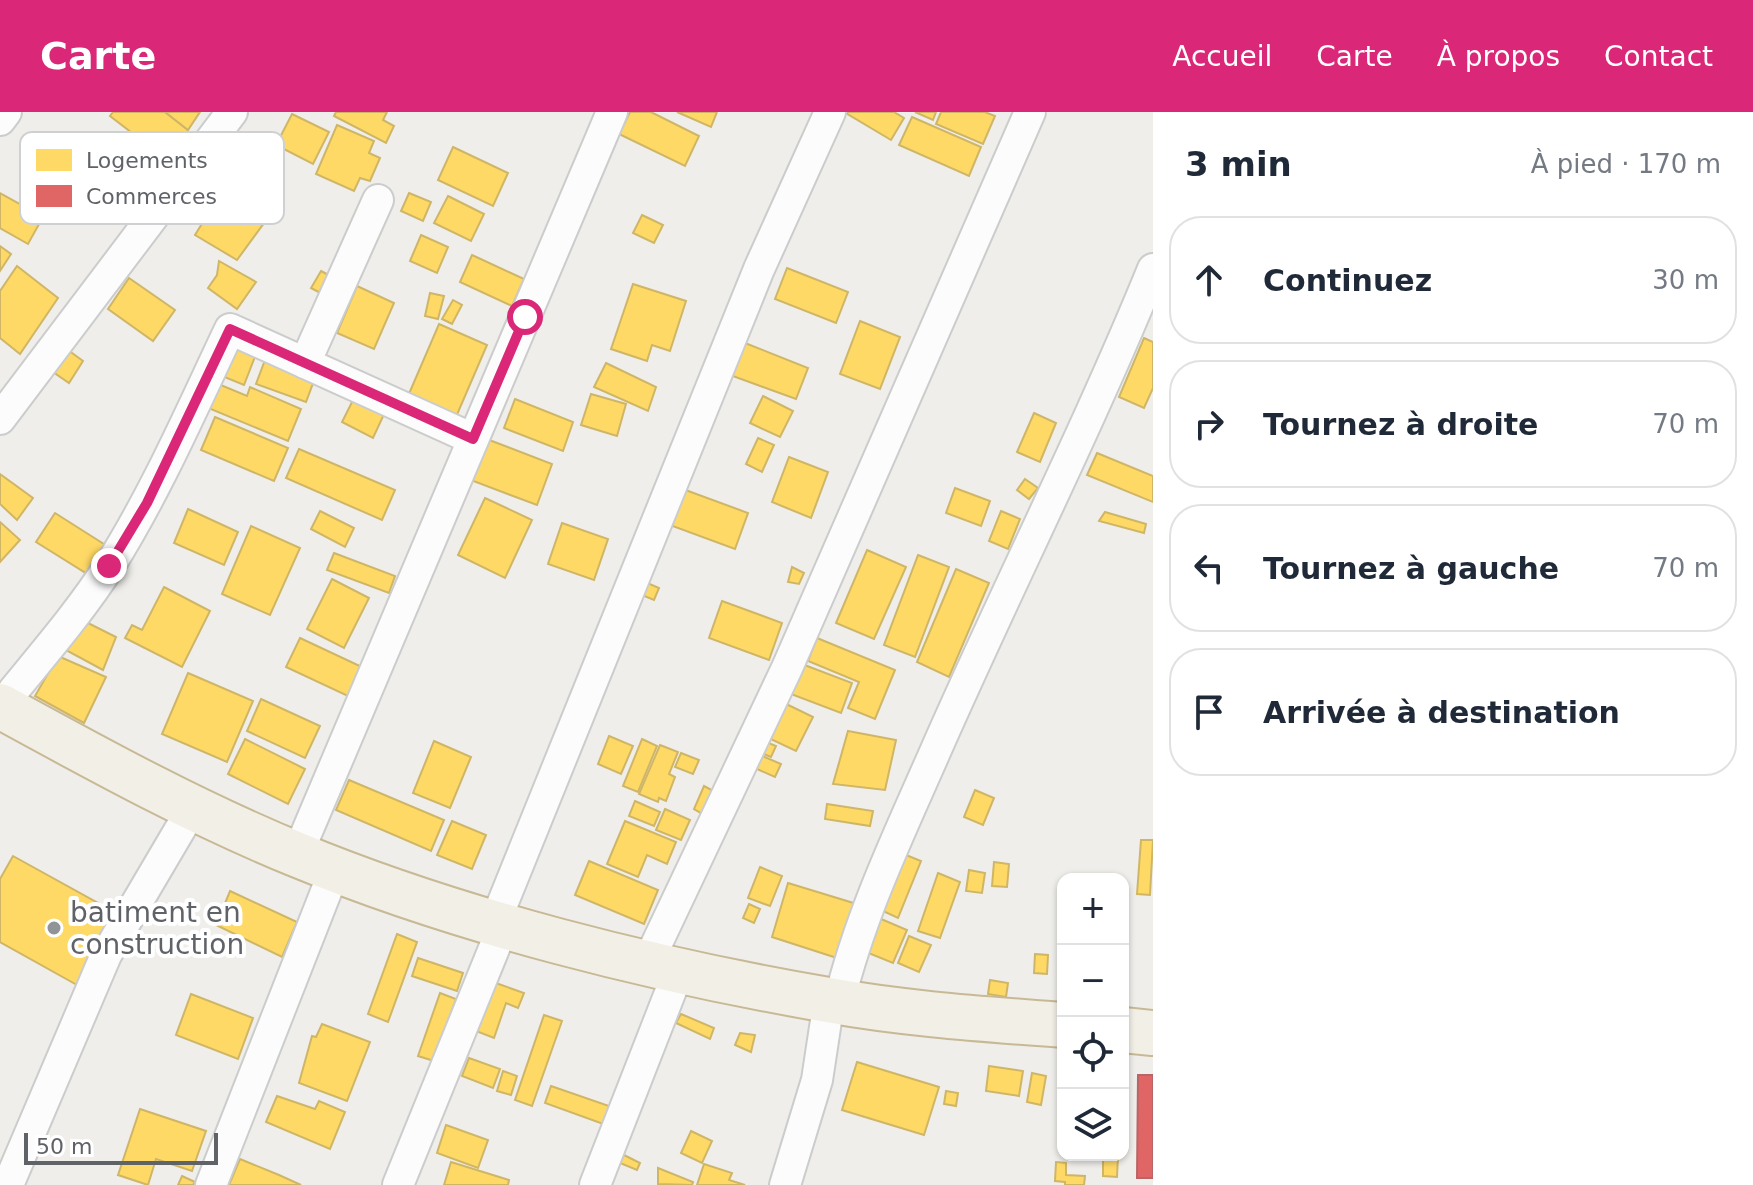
<!DOCTYPE html>
<html lang="fr">
<meta charset="utf-8">
<style>
body{margin:0;font-family:"DejaVu Sans",sans-serif;background:#f2f2f3;color:#1f2937}
.controls{position:absolute;right:24px;bottom:24px;display:grid;overflow:hidden;border-radius:16px;box-shadow:0 2px 6px #0004}
.controls button{width:72px;height:72px;display:grid;place-items:center;padding:0;border:0;border-bottom:2px solid #e0e1e3;background:#fff;color:#1f2937;font:40px sans-serif}
.scale{position:absolute;left:24px;bottom:20px;width:194px;box-sizing:border-box;padding-left:8px;border:4px solid #5f6368;border-top:0;font-size:22px;line-height:28px;white-space:nowrap;color:#5f6368;-webkit-text-stroke:6px #fff;paint-order:stroke}
.stop{position:absolute;width:24px;height:24px;margin:-18px;border:6px solid #db2777;border-radius:50%;background:#fff}
.stop.end{background:#db2777;border-color:#fff;box-shadow:0 2px 8px #0008}
.list{margin:0;padding:0;list-style:none}
h2{display:flex;justify-content:space-between;align-items:center;height:104px;margin:0;padding:0 32px;font-size:34px}
h2 small{font-size:26px;font-weight:400;color:#747a83}
.list li{display:grid;grid-template-columns:52px 1fr auto;gap:24px;align-items:center;box-sizing:border-box;height:128px;margin:0 16px 16px;padding:0 16px;border:2px solid #e0e1e3;border-radius:32px}
.list b{display:block;font-size:30px;white-space:nowrap}
.list em{font-size:26px;font-style:normal;color:#747a83}
.icon{flex:none;width:44px;height:44px;fill:none;stroke:currentColor;stroke-width:2;stroke-linecap:round;stroke-linejoin:round}
.map{position:relative;flex:none;width:1153px;height:1073px;overflow:hidden}
header{display:flex;align-items:center;gap:48px;box-sizing:border-box;height:112px;padding:0 40px;background:#db2777;color:#fff}
header strong{font-size:38px}
nav{display:flex;gap:44px;margin-inline-start:auto;font-size:28px}
main{display:flex}
aside{flex:1;background:#fff}
.map>svg:first-child{display:block}
.homes{fill:#ffd966;stroke:#cfb667;stroke-width:2}
.shops{fill:#e06666;stroke:#b96567;stroke-width:2}
.lines{fill:none;stroke-linecap:round;stroke-linejoin:round}
.minor-casing{stroke:#cbcccc;stroke-width:34}
.trunk-casing{stroke:#c8b996;stroke-width:48}
.minor{stroke:#fdfcfc;stroke-width:30}
.trunk{stroke:#f2f0e6;stroke-width:44}
.route{stroke:#db2777;stroke-width:10}
.poi-dot{fill:#919496;stroke:#fff;stroke-width:3}
.labels{text-anchor:middle;stroke-width:8;stroke-linejoin:round;paint-order:stroke}
.poi-label{font-size:28px;fill:#5f6368;stroke:#fff;text-anchor:start}
.key{fill:#fff;stroke:#cfd0d2;stroke-width:2}
.key-label{font-size:22px;fill:#5f6368}
</style>
<header>
<strong>Carte</strong>
<nav><a>Accueil</a><a>Carte</a><a>À propos</a><a>Contact</a></nav>
</header>
<main>
<div class="map">
<svg width="1153" height="1073" viewBox="0 0 1153 1073">
<rect width="100%" height="100%" fill="#efeeea"/>
<!-- homes -->
<g class="homes">
<path d="M113,0H165L188,18L166,47L110,4Z"/>
<path d="M165,0H200L188,18Z"/>
<path d="M336,0H387L383,8L394,14L386,31L334,4Z"/>
<path d="M630,0H651L699,24L685,54L619,22Z"/>
<path d="M677,0H717L711,15Z"/>
<path d="M844,0H894L904,6L891,28Z"/>
<path d="M915,0H936L933,8Z"/>
<path d="M941,0H985L995,4L983,32L936,12Z"/>
<path d="M292,2L329,20L313,52L276,33Z"/>
<path d="M912,5L981,35L969,64L899,33Z"/>
<path d="M337,13L374,29L369,41L380,46L370,69L360,66L354,79L316,62Z"/>
<path d="M453,35L508,61L493,94L438,68Z"/>
<path d="M0,81L43,105L28,132L0,116Z"/>
<path d="M409,81L431,90L423,109L401,99Z"/>
<path d="M448,84L484,102L471,129L434,111Z"/>
<path d="M217,87L232,95L235,89L267,107L237,148L195,123L203,110L200,108L207,89L214,92Z"/>
<path d="M642,103L663,113L654,131L633,121Z"/>
<path d="M421,123L448,135L437,161L410,149Z"/>
<path d="M0,134L11,142L0,159Z"/>
<path d="M472,143L524,167L512,194L460,170Z"/>
<path d="M219,149L256,170L237,197L208,176L217,163Z"/>
<path d="M17,154L58,186L20,242L0,226V179Z"/>
<path d="M787,156L848,180L836,211L775,187Z"/>
<path d="M321,159L336,167L326,184L311,176Z"/>
<path d="M129,166L175,198L153,229L108,197Z"/>
<path d="M633,172L686,189L670,239L652,233L647,249L611,237Z"/>
<path d="M357,174L394,191L374,237L337,221Z"/>
<path d="M430,181L444,184L438,207L425,204Z"/>
<path d="M453,188L462,193L452,212L442,207Z"/>
<path d="M860,209L900,225L880,277L840,262Z"/>
<path d="M439,212L487,233L456,305L408,284Z"/>
<path d="M1144,226L1153,230V276L1144,296L1119,285Z"/>
<path d="M745,231L808,256L796,287L730,263Z"/>
<path d="M235,233L256,242L244,273L222,264Z"/>
<path d="M68,238L83,249L69,271L53,260Z"/>
<path d="M265,248L315,266L306,290L256,272Z"/>
<path d="M606,251L656,275L648,299L594,275Z"/>
<path d="M211,269L247,284L250,275L301,297L288,329L201,293Z"/>
<path d="M356,282L386,298L373,326L342,310Z"/>
<path d="M591,282L626,292L617,324L581,313Z"/>
<path d="M763,284L793,299L780,325L750,311Z"/>
<path d="M515,287L573,310L563,339L504,316Z"/>
<path d="M1034,301L1056,311L1040,350L1017,340Z"/>
<path d="M215,305L288,336L274,369L201,338Z"/>
<path d="M484,326L552,352L537,393L468,367Z"/>
<path d="M758,326L774,333L762,360L746,352Z"/>
<path d="M299,337L395,378L382,408L286,366Z"/>
<path d="M1097,341L1153,364V390L1087,363Z"/>
<path d="M789,345L828,360L811,406L772,390Z"/>
<path d="M0,362L33,386L17,408L0,392Z"/>
<path d="M1025,367L1038,376L1029,387L1017,378Z"/>
<path d="M680,376L748,401L735,437L667,412Z"/>
<path d="M955,376L990,389L981,414L946,401Z"/>
<path d="M485,386L532,408L505,466L458,443Z"/>
<path d="M188,397L238,420L224,453L174,431Z"/>
<path d="M320,399L354,416L345,435L311,417Z"/>
<path d="M1001,399L1020,407L1008,437L989,429Z"/>
<path d="M1105,400L1146,412L1144,421L1099,409Z"/>
<path d="M55,401L107,434L89,463L36,430Z"/>
<path d="M0,410L20,428L0,450Z"/>
<path d="M562,411L608,427L594,468L548,452Z"/>
<path d="M251,414L300,436L270,503L222,482Z"/>
<path d="M867,438L906,455L874,527L836,511Z"/>
<path d="M334,441L395,464L389,481L327,458Z"/>
<path d="M918,443L949,455L915,545L884,533Z"/>
<path d="M792,455L804,461L799,472L788,470Z"/>
<path d="M956,457L989,471L949,565L917,550Z"/>
<path d="M332,467L369,486L344,536L307,517Z"/>
<path d="M638,467L659,476L654,488L632,479Z"/>
<path d="M164,475L210,499L182,555L125,526L132,513L142,518Z"/>
<path d="M722,489L782,511L769,548L709,526Z"/>
<path d="M84,509L116,525L103,558L62,536Z"/>
<path d="M300,526L364,556L350,585L286,555Z"/>
<path d="M817,526L895,558L875,607L848,596L859,570L808,549Z"/>
<path d="M58,544L106,565L84,611L35,584Z"/>
<path d="M794,549L852,571L841,601L783,579Z"/>
<path d="M188,561L253,589L227,650L162,622Z"/>
<path d="M261,587L320,614L305,646L247,619Z"/>
<path d="M776,587L813,605L796,639L760,622Z"/>
<path d="M848,619L896,628L885,678L833,672Z"/>
<path d="M609,624L633,634L621,662L598,652Z"/>
<path d="M245,627L305,657L288,692L228,662Z"/>
<path d="M642,627L657,634L638,680L623,674Z"/>
<path d="M759,627L776,634L771,645L754,638Z"/>
<path d="M434,629L471,645L450,696L413,681Z"/>
<path d="M660,633L678,640L669,662L675,665L666,689L659,686L658,690L639,682Z"/>
<path d="M753,640L781,652L775,665L748,653Z"/>
<path d="M681,641L699,648L693,662L675,655Z"/>
<path d="M349,668L444,708L431,739L336,698Z"/>
<path d="M704,674L717,681L706,704L694,697Z"/>
<path d="M975,678L994,686L983,713L964,705Z"/>
<path d="M635,689L660,700L654,714L629,704Z"/>
<path d="M827,692L873,699L870,714L825,707Z"/>
<path d="M665,697L690,708L681,728L656,718Z"/>
<path d="M452,709L486,723L472,757L437,743Z"/>
<path d="M625,709L676,730L667,752L647,743L638,765L607,752Z"/>
<path d="M1141,728H1153L1150,783L1137,782Z"/>
<path d="M906,743L921,749L898,806L883,799Z"/>
<path d="M13,744L116,801L77,873L0,830V767Z"/>
<path d="M589,749L658,778L644,812L575,783Z"/>
<path d="M994,750L1009,752L1007,775L992,774Z"/>
<path d="M760,755L782,764L770,794L748,786Z"/>
<path d="M969,758L985,761L982,781L966,779Z"/>
<path d="M938,761L960,770L940,826L918,819Z"/>
<path d="M788,771L860,793L843,848L772,825Z"/>
<path d="M230,779L297,810L282,845L216,813Z"/>
<path d="M749,792L760,797L754,811L743,806Z"/>
<path d="M874,804L907,818L893,851L861,838Z"/>
<path d="M397,822L417,830L388,910L368,902Z"/>
<path d="M909,824L931,833L919,860L898,851Z"/>
<path d="M1035,842L1048,843L1047,862L1034,861Z"/>
<path d="M418,846L463,861L457,879L412,864Z"/>
<path d="M990,868L1008,871L1006,885L988,882Z"/>
<path d="M493,870L524,881L518,896L506,891L494,926L476,919Z"/>
<path d="M440,881L456,887L434,949L418,944Z"/>
<path d="M191,882L253,906L238,947L176,923Z"/>
<path d="M681,902L714,916L710,927L676,911Z"/>
<path d="M544,903L562,909L532,994L515,988Z"/>
<path d="M322,912L370,930L347,989L299,971L312,924L316,925Z"/>
<path d="M740,921L755,923L751,940L735,933Z"/>
<path d="M469,946L500,957L493,976L462,964Z"/>
<path d="M857,950L939,975L924,1023L842,998Z"/>
<path d="M989,954L1023,959L1019,984L986,979Z"/>
<path d="M503,959L517,964L511,983L497,979Z"/>
<path d="M1032,961L1046,964L1041,993L1027,990Z"/>
<path d="M551,974L612,995L606,1013L545,991Z"/>
<path d="M946,979L958,981L956,994L944,992Z"/>
<path d="M277,984L315,997L319,989L345,1000L330,1037L266,1010Z"/>
<path d="M140,997L206,1019L192,1059L156,1047L148,1073L118,1063Z"/>
<path d="M446,1013L488,1028L478,1056L437,1041Z"/>
<path d="M691,1019L712,1029L702,1051L681,1041Z"/>
<path d="M624,1043L640,1051L637,1058L620,1051Z"/>
<path d="M1103,1043H1118L1117,1065L1103,1064Z"/>
<path d="M240,1047L279,1063L301,1073H229Z"/>
<path d="M451,1050L509,1068L508,1073H444Z"/>
<path d="M1056,1050L1066,1051V1063L1085,1064L1084,1073H1065V1070L1055,1069Z"/>
<path d="M704,1052L732,1061L729,1068L745,1073H697Z"/>
<path d="M658,1056L693,1070L692,1073L658,1072Z"/>
<path d="M182,1064L195,1070L193,1073H178Z"/>
</g>
<!-- shops -->
<path class="shops" d="M1138,963H1153V1066H1137Z"/>
<g class="lines">
<!-- minor casing -->
<g class="minor-casing">
<g id="minor">
<path d="M0,8L6,0"/>
<path d="M305,251L378,88"/>
<path d="M0,307L232,0"/>
<path d="M1,594C38,548 78,503 110,453C157,378 192,297 230,217L473,327"/>
<path d="M297,743L612,0"/>
<path d="M495,810L759,157L830,0"/>
<path d="M648,850L787,556L1030,0"/>
<path d="M839,890C860,803 899,722 935,640C1006,478 1086,321 1153,157"/>
<path d="M8,1073L106,843L192,697"/>
<path d="M211,1073L335,757"/>
<path d="M398,1073L504,812"/>
<path d="M595,1073L679,858"/>
<path d="M785,1073L817,968L829,889"/>
</g>
</g>
<!-- trunk casing -->
<g class="trunk-casing">
<g id="trunk">
<path d="M0,594C97,647 195,701 298,743C461,810 654,858 828,888C906,902 985,907 1063,913"/>
<path d="M1123,918L1153,921"/>
</g>
</g>
<!-- minor -->
<use href="#minor" class="minor"/>
<!-- trunk -->
<use href="#trunk" class="trunk"/>
</g>
<g class="lines">
<!-- route -->
<path class="route" d="M109,454L147,391L230,217L473,327L525,205"/>
</g>
<!-- markers -->
<circle class="poi-dot" cx="54" cy="816" r="8"/>
<g class="labels">
<!-- poi labels -->
<g class="poi-label">
<text x="70" y="810">batiment en<tspan x="70" dy="32">construction</tspan></text>
</g>
</g>
<!-- legend -->
<rect x="20" y="20" width="264" height="92" rx="12" class="key"/>
<rect x="36" y="37" width="36" height="22" fill="#ffd966"/>
<rect x="36" y="73" width="36" height="22" fill="#e06666"/>
<g class="key-label">
<text x="86" y="56">Logements</text>
<text x="86" y="92">Commerces</text>
</g>
</svg>
<div class="controls">
<button>+</button>
<button>−</button>
<button><svg class="icon" aria-label="locate" viewBox="0 0 24 24"><circle cx="12" cy="12" r="6"/><path d="M12 2v4M12 18v4M2 12h4M18 12h4"/></svg></button>
<button><svg class="icon" aria-label="layers" viewBox="0 0 24 24"><path d="M12 4l9 5-9 5-9-5zM3 14l9 5 9-5"/></svg></button>
</div>
<div class="scale">50 m</div>
<div class="stop" style="left:525px;top:205px"></div>
<div class="stop end" style="left:109px;top:454px"></div>
</div>
<aside>
<h2>3 min<small>À pied · 170 m</small></h2>
<ul class="list">
<li><svg class="icon" aria-label="ahead" viewBox="0 0 24 24"><path d="M12 20V5M6 11l6-6 6 6"/></svg><div><b>Continuez</b></div><em>30 m</em></li>
<li><svg class="icon" aria-label="right" viewBox="0 0 24 24"><path d="M7 20v-9h11M14 6l5 5-5 5"/></svg><div><b>Tournez à droite</b></div><em>70 m</em></li>
<li><svg class="icon" aria-label="left" viewBox="0 0 24 24"><path d="M17 20v-9H6M10 6l-5 5 5 5"/></svg><div><b>Tournez à gauche</b></div><em>70 m</em></li>
<li><svg class="icon" aria-label="arrive" viewBox="0 0 24 24"><path d="M6 21V4h12l-3 4 3 4H6"/></svg><div><b>Arrivée à destination</b></div></li>
</ul>
</aside>
</main>
